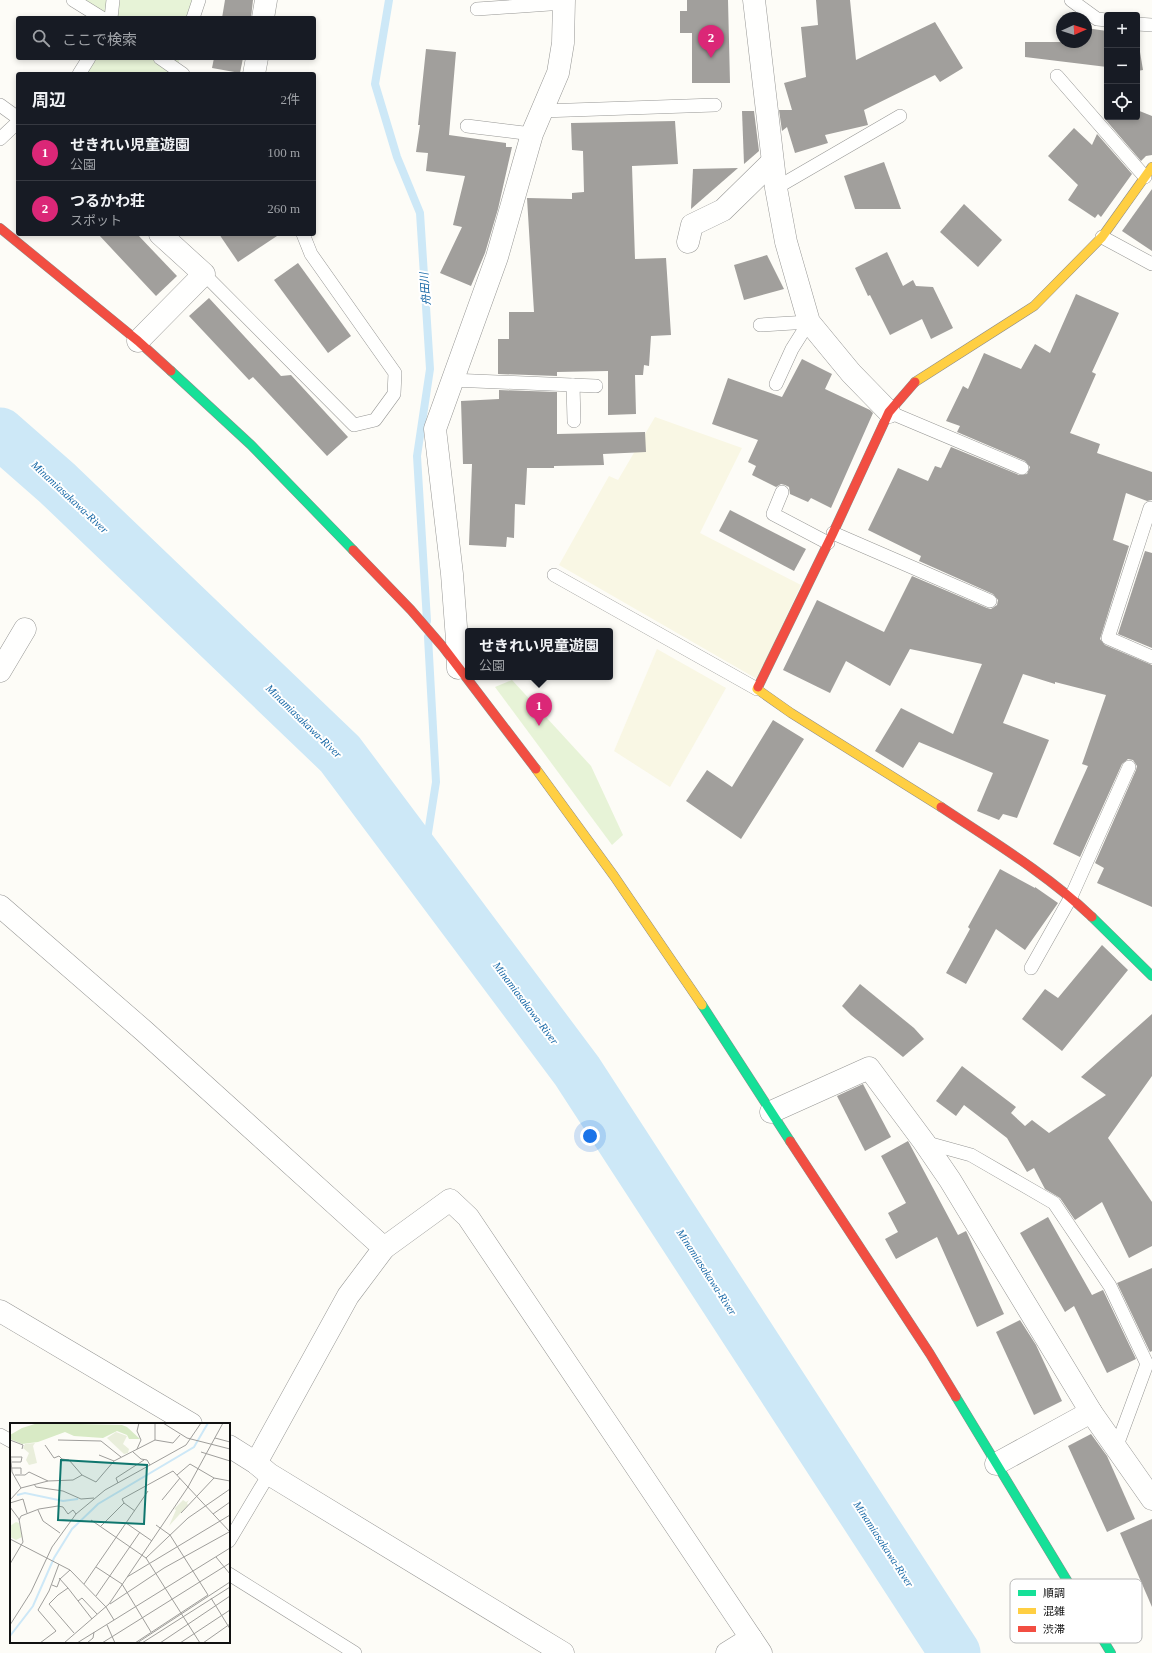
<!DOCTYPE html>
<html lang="ja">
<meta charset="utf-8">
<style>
body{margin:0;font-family:"Times New Roman","Noto Sans JP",serif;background:#242831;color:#f1f3f6}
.controls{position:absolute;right:12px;top:12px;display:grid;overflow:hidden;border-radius:4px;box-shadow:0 2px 6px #0003}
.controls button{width:36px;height:36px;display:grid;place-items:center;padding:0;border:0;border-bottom:1px solid #363941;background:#171b24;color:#f1f3f6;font:20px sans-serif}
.compass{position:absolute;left:1056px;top:12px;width:36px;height:36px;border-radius:50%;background:#171b24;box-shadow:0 2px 6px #0003;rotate:87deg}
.you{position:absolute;left:590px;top:1136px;width:14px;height:14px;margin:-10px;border:3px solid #fff;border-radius:50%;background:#1a73e8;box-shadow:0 0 0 6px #1a73e833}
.badge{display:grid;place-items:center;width:26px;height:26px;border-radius:50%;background:#db2777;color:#fff;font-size:13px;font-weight:700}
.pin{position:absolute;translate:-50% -33px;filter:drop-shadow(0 1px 2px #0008)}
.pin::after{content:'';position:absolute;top:21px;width:14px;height:12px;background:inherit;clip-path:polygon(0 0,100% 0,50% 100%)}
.popup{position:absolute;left:465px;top:628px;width:148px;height:52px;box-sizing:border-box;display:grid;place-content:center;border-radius:4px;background:#171b24;filter:drop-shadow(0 1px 3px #0005);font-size:13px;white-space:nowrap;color:#9ea1a6}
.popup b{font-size:15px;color:#f1f3f6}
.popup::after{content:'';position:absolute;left:50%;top:100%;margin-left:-8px;border:8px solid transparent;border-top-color:#171b24}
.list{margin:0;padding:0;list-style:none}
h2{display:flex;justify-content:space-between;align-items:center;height:52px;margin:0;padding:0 16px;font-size:17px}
h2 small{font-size:13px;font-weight:400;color:#9ea1a6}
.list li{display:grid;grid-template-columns:26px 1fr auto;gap:12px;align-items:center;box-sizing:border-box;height:56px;padding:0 16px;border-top:1px solid #363941}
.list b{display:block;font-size:15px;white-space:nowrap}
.list p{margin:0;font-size:13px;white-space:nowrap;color:#9ea1a6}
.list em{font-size:13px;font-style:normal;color:#9ea1a6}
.icon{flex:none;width:22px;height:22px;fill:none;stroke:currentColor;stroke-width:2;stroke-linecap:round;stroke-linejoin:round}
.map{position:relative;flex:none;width:1152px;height:1653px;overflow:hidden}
.search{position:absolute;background:#171b24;box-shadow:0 2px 6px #0003;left:16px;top:16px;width:300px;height:44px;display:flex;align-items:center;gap:10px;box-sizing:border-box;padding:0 14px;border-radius:4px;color:#9ea1a6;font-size:15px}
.panel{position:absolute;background:#171b24;box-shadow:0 2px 6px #0003;left:16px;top:72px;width:300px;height:164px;border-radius:4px}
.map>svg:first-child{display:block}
.farmland{fill:#f9f7e4}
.green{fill:#e7f3d7}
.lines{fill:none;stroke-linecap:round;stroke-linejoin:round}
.stream{stroke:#cde8f7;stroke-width:8}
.river{stroke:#cde8f7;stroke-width:51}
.building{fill:#a19f9c}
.lane-casing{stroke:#979795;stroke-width:14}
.street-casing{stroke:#979795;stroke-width:23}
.fast-casing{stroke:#8e8d8b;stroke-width:10}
.slow-casing{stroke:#8e8d8b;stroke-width:10}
.jam-casing{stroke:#8e8d8b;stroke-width:10}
.lane{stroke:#fffffe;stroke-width:13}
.street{stroke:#fffffe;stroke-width:22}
.fast{stroke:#16e098;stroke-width:9}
.slow{stroke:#ffcf43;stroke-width:9}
.jam{stroke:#f24e42;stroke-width:9}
.labels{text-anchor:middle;stroke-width:4;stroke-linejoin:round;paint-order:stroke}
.water-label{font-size:11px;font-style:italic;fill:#1768a6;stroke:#fff}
.inset-river{fill:none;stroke:#cde8f7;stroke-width:2}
.inset-road{fill:none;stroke:#9f9e9b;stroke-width:1}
.view{fill:#0f766e;fill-opacity:0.15;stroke:#0f766e;stroke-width:2}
.inset-edge{fill:none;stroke:#111;stroke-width:2}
.key{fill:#fff;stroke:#b8b8b8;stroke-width:1}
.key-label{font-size:11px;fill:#111}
</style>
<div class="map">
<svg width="1152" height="1653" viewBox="0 0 1152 1653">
<rect width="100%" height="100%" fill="#fdfcf7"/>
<!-- farmland -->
<g class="farmland">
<path d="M655,417L742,448L700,533L801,585L757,679L559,565L609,476L618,480Z"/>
<path d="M657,649L726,688L670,787L614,751Z"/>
</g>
<!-- green -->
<g class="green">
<path d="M73,0H199L193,18H102Z"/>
<path d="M89,58H180L176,69L183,74H79Z"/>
<path d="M512,680L591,766L623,835L612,845L495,687Z"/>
</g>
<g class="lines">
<!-- stream -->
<g class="stream">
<path d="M389,0L375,84L397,157L420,213L430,369L417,456L427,621"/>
<path d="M423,865L436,782L428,637"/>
</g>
<!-- river -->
<path class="river" d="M0,433L57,483L340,754L577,1071L955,1653"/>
</g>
<!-- building -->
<g class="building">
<path d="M225,0H253L251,18H222Z"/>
<path d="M687,0H728L730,83H692V33H680V11H687Z"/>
<path d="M816,0H850L856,60L935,22L963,68L940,82L935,75L864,110L868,125L825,135L828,143L795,153L787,127L782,131L779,110H792L784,83L806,77L801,27L818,25Z"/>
<path d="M1086,28L1107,31V67L1025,57V42H1086Z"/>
<path d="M1137,34L1143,70L1137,71Z"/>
<path d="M426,49L456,52L449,135L506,143V147H512L498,209L485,253L471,286L440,273L462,227L453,225L465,176L426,171L428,153L416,152L420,125H418Z"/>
<path d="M214,58H243L240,73L212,68Z"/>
<path d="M1137,110L1152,116V155L1146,156L1141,161L1104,118L1107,111V117H1137Z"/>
<path d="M742,111H754L759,151L744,164Z"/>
<path d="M675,121L678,164L632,166L635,259L666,258L671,335L651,336L649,366L644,365L643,375H635L636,414L608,415V371L557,372V376L498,374V339H509V312H534L527,198L572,199V193L584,192L583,151L572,150L571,123Z"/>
<path d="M1074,128L1092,145L1097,134L1132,174L1101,217L1098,214L1095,218L1068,200L1078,185L1048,156Z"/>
<path d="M884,162L901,209H855L844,176Z"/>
<path d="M738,168L691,209L693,169Z"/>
<path d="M1152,189V251L1122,231Z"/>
<path d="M964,204L1002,240L978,267L940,232Z"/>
<path d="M98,234H137L177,276L156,296Z"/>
<path d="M219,234H280L238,262Z"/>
<path d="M887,252L903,286L913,280L916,286L933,287L953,328L931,339L922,319L890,335L870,295L868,296L855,268Z"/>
<path d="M767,255L784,289L744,300L734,265Z"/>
<path d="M298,263L351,336L328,353L274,280Z"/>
<path d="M1076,294L1119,313L1092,372L1096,374L1070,433L1100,444L1097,453L1152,472V500L1147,501L1126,493L1113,540L1129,546L1100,639L1105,645L1152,665V907L1097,883L1104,868L1095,863L1136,770L1137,766L1133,760L1128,759L1122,764L1080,857L1053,844L1088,766L1082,764L1106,695L1055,682V684L1023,674L1003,723L1049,740L1017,818L1003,814L999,820L977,811L993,773L919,742L903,768L875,751L901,708L953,734L982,664L910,649L890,686L846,661L830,693L783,670L817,600L884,632L912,576L987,608L991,609L997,605L998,600L993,594L919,561L921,556L868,530L898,468L928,481L935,466L941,468L951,447L1019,475L1027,474L1030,467L1025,461L957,432L960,426L946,421L963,386L968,389L984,353L1021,369L1035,344L1050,353Z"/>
<path d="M209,298L281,376L291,375L348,437L327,456L253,377L249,380L189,316Z"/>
<path d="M802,359L832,374L825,389L870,410L873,413L831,508L811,498L808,502L790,494L789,487L785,485L781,484L776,487L752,475L756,466L748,462L758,440L712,424L728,378L782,397Z"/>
<path d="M499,390L557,392V434L645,432L646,452L603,454L604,465L554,466V468H527L525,505L515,504L514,538L507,537L506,547L469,545L472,464H463L461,401L499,399Z"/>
<path d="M730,510L806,549L794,571L719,531Z"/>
<path d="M1145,551L1152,553V648L1118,634Z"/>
<path d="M773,720L804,739L741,839L686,801L707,770L732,787Z"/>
<path d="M1000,869L1035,888V887L1058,903L1025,950L996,929L966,984L946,973L970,929L968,927Z"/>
<path d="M1102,945L1128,970L1062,1051L1022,1019L1045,989L1058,998Z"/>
<path d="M860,984L914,1028L924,1039L903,1057L851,1015L842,1006Z"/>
<path d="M1152,1014V1076L1108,1138L1152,1202V1246L1129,1258L1102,1202L1075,1220L1060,1198L1045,1189L1034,1168L1027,1172L1007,1138L964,1105L956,1116L936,1101L962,1066L1016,1107L1011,1113L1025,1126L1032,1120L1049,1133L1106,1095L1081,1077Z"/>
<path d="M863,1084L891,1137L865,1151L837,1096Z"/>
<path d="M908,1141L958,1235L966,1231L967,1233L1004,1314L977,1327L937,1237L896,1259L885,1239L898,1232L888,1213L906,1203L881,1156Z"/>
<path d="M1048,1217L1092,1295L1103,1290L1136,1359L1107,1373L1074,1306L1065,1312L1020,1233Z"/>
<path d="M1152,1268V1351L1150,1352L1117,1283Z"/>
<path d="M1020,1320L1036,1345L1062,1401L1034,1415L996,1332Z"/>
<path d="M1091,1434L1107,1456L1135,1519L1107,1532L1068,1446Z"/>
<path d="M1152,1519V1607L1120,1533Z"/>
</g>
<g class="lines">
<!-- lane casing -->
<g class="lane-casing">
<g id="lane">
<path d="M73,0L102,18"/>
<path d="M1071,0L1097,19L1107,20"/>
<path d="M477,9L564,3"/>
<path d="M111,18L113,0"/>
<path d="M193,18L199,0"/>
<path d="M1137,24L1152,25"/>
<path d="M160,58L183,74"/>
<path d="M79,74L89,58"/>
<path d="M1057,76L1145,177"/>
<path d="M0,105L18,118"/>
<path d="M542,111L715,105"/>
<path d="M467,126L532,134"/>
<path d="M0,139L18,122"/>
<path d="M776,188L900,116"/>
<path d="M1102,237L1152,264"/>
<path d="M204,274L354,425L375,420L394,394L395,373L311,254L303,234"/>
<path d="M760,325L809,322"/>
<path d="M451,380L596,386"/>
<path d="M776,384L792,349L809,322"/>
<path d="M573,385L574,421"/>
<path d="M889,412L1022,468"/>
<path d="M782,492L773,514L828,543"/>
<path d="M1150,508L1108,638L1152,657"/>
<path d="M833,533L990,601"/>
<path d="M554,575L757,689"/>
<path d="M1031,968L1071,897L1129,767"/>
<path d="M924,1142L971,1155L1054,1203L1110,1286L1147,1364L1116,1448"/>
<path d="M0,1435L11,1441"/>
<path d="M229,1541L269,1474"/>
<path d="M229,1574L355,1653"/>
</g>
</g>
<!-- street casing -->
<g class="street-casing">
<g id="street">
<path d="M754,0L776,188L786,242L809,322L851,373L889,412"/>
<path d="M263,18L266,0"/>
<path d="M254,74L257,58"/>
<path d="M688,242L692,225L723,210L772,162"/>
<path d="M138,341L204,274L160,234"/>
<path d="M458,668L457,640L452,574L435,429L497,257L532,134L558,73L563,43L564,0"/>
<path d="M0,671L25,629"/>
<path d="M0,906L144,1031L384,1248L348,1296L256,1463"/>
<path d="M771,1112L869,1068L924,1142L950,1180L1091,1412L1152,1499"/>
<path d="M384,1248L450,1200L468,1217L625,1450L761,1653"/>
<path d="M0,1311L191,1424"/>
<path d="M229,1446L256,1463L269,1474L563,1653"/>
<path d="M996,1464L1091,1412"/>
<path d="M727,1653L751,1638"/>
</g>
</g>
<!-- fast casing -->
<g class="fast-casing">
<g id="fast">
<path d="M171,371L251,445L353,550"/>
<path d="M1092,917L1152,976"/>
<path d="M702,1005L790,1141"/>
<path d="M956,1397L1111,1653"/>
</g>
</g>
<!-- slow casing -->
<g class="slow-casing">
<g id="slow">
<path d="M915,382L1034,306L1102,237L1152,167"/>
<path d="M758,687L757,689L791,713L941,807"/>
<path d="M536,769L614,876L702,1005"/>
</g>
</g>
<!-- jam casing -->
<g class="jam-casing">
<g id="jam">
<path d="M0,228L138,341L171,371"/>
<path d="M353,550L411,610L443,647L536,769"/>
<path d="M758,687L833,533L889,412L915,382"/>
<path d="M941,807C992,841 1047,874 1092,917"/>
<path d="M790,1141L930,1354L956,1397"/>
</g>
</g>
<!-- lane -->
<use href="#lane" class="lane"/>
<!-- street -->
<use href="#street" class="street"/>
<!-- fast -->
<use href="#fast" class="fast"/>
<!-- slow -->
<use href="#slow" class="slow"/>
<!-- jam -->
<use href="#jam" class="jam"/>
</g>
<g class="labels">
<!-- water labels -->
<g class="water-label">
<text transform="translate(425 289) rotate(-94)" y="4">舟田川</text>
<text transform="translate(70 497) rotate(43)" y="4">Minamiasakawa-River</text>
<text transform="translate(304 721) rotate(44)" y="4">Minamiasakawa-River</text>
<text transform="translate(526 1003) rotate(53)" y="4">Minamiasakawa-River</text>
<text transform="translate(707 1272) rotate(57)" y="4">Minamiasakawa-River</text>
<text transform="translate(884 1544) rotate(57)" y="4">Minamiasakawa-River</text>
</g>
</g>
<!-- overview -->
<g transform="translate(10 1423)">
<rect width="220" height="220" fill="#fdfcf7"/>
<path d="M6,99L9,100L12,114L6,117L0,114V103Z" fill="#e7f3d7"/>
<path d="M28,0L112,2L117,4L130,16H119L117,12L107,8L93,15L64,13L55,9L28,19L12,21L0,16V12L12,5Z" fill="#d8eac5"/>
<path d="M106,9L117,13L113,21L119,26L118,30L114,31L97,15ZM25,20L23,23L27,40L19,42L16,37L19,30L13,25L15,21ZM173,77L176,79L179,77L177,80L178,82L159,103L166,87L164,86Z" fill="#e9eedb"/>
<path class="inset-river" d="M7,72L15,70L53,78L68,76M0,213L23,183L44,135L62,106L88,81L184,24L198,0"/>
<path class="inset-road" d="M153,0L177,15L220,26M205,15L220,19M0,17L13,22L12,26M48,17L91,18L111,34M145,17L163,20L170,12M35,22L44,35L49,33L52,36L59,37L72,52L86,59L104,38L145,17V0M127,26L131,17L127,8L129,0M0,28L2,49L11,65M123,29L131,36L137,37L140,42M191,29L220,38M89,32L104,38M1,34H12L11,39H2M0,45H11V51M5,52H15L19,49L38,58M167,52L180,41L204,55L220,58M108,60L106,55L134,37M24,61L26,64L53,68L71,76L84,75M0,77L11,65L38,58L63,57L72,52M152,77L170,55M0,80L13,76L17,90M114,80L112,76L163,48L220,109M0,84L9,96L13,119L0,141M28,87L33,98L50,110M171,90L204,55M203,91L220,79M9,97L11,93L29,86L48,83L53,84L58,91L63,87L66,91M81,97L136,135L190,220M116,100L142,118M90,104L114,80L125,88M0,116L60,147L96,184L104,197M206,134L220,151M136,135L178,95L220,66M86,144L112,161L141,209M117,154L220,92M49,155L58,165M74,161L138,68M42,162L47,164L50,156L60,147M86,173L130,109M201,175L220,206M68,178L72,175L87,191M100,181L154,145L219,109M0,202L21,169L42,124L66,91L95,67L176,22L191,0M97,202L105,220M64,210L39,181L48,172L58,165L82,196M30,220L46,208L28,187L39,168L49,141M54,220L99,181L178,64L213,0M67,220L220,125M77,220L83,215L84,209M92,220L220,140M125,220L198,172L160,112L146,102M127,220L220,159M132,220L220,164M150,220L220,173M170,220L220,187M193,220L220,201"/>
<path class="view" d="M51,37L137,42L134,101L48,97Z"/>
<rect width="220" height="220" class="inset-edge"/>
</g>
<!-- legend -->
<rect x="1010" y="1579" width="132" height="64" rx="6" class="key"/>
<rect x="1018" y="1590" width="18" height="6" fill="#16e098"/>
<rect x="1018" y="1608" width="18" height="6" fill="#ffcf43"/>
<rect x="1018" y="1626" width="18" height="6" fill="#f24e42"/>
<g class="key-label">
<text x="1043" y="1597">順調</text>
<text x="1043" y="1615">混雑</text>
<text x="1043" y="1633">渋滞</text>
</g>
</svg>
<div class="controls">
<button>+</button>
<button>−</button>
<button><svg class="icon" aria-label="locate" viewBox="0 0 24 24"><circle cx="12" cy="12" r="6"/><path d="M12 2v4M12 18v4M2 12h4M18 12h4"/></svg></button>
</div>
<svg class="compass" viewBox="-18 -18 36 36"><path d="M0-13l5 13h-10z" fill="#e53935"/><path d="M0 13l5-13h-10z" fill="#9ea1a6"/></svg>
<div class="you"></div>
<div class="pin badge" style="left:539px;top:726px">1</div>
<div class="popup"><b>せきれい児童遊園</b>公園</div>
<div class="pin badge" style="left:711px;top:58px">2</div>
<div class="search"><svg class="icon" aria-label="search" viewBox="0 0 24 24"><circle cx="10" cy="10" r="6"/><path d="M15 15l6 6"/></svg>ここで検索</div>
<section class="panel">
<h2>周辺<small>2件</small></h2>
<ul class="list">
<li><span class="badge">1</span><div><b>せきれい児童遊園</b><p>公園</p></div><em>100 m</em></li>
<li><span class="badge">2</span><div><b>つるかわ荘</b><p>スポット</p></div><em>260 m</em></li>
</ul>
</section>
</div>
